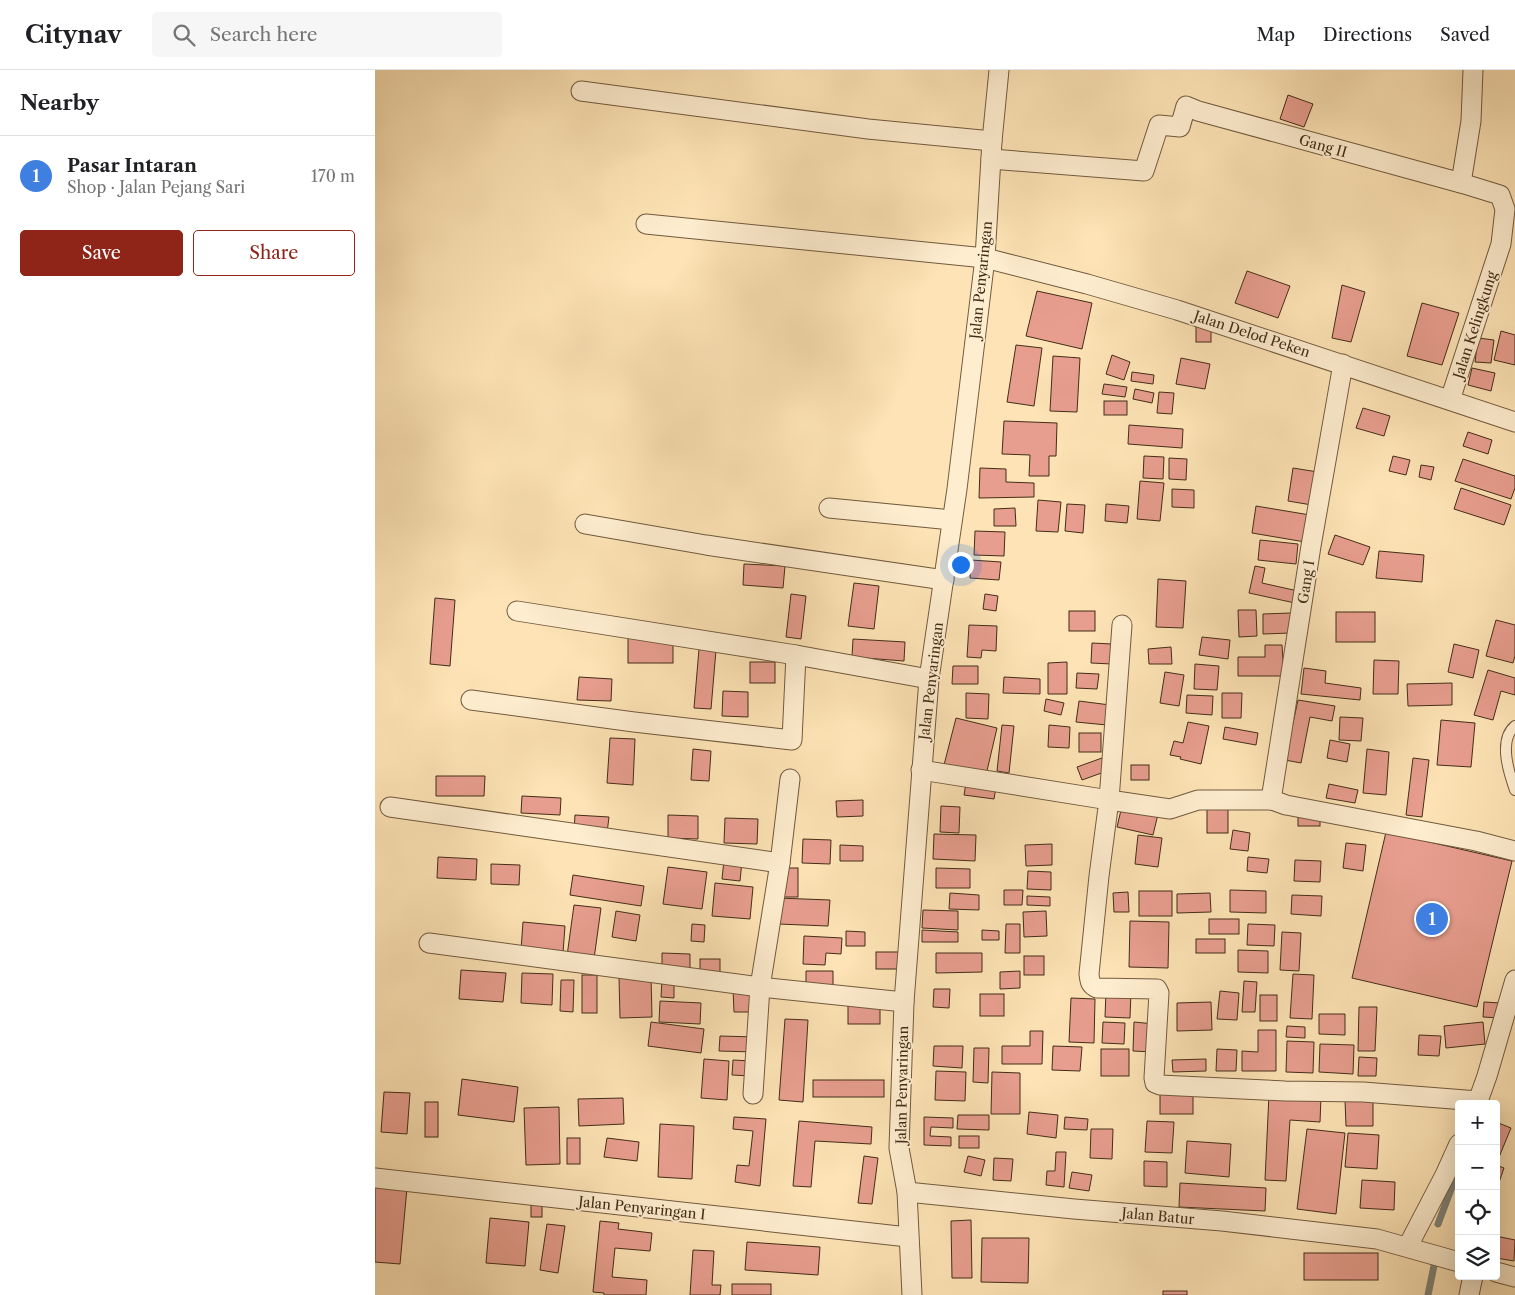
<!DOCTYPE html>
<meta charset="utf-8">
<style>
body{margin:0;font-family:"Libre Caslon Text",serif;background:#f6f6f6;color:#202124}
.controls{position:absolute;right:15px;bottom:15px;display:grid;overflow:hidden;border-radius:5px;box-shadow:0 5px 20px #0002}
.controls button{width:45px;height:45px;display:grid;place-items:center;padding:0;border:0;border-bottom:1px solid #e0e0e0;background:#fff;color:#202124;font:25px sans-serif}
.you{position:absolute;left:585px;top:494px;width:18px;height:18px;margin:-12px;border:4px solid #fff;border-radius:50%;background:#1a73e8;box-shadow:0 0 0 8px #1a73e833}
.badge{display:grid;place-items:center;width:32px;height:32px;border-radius:50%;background:#8f2418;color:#fff;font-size:16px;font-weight:700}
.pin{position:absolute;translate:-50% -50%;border:2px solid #fff;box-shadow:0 1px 5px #0006}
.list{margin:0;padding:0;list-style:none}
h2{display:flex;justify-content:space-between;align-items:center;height:65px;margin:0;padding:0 20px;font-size:21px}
h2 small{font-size:16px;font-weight:400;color:#757577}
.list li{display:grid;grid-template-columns:32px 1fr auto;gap:15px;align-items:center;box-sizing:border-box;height:80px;padding:0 20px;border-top:1px solid #e0e0e0}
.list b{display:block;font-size:19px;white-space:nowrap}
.list p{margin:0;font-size:16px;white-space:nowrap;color:#757577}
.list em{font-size:16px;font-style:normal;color:#757577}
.actions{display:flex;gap:10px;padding:15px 20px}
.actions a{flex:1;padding:11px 0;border:1px solid #8f2418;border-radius:5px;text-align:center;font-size:18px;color:#8f2418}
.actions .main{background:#8f2418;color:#fff}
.icon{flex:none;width:28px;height:28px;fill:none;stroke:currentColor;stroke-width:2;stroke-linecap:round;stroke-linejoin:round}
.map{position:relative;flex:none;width:1140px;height:1225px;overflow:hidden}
header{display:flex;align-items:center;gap:30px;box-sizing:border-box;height:70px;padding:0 25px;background:#fff;border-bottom:1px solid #e0e0e0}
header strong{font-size:24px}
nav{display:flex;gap:28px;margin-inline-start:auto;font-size:18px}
.search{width:350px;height:45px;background:#f6f6f6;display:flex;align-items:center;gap:12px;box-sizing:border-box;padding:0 18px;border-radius:5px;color:#757577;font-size:19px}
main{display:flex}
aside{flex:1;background:#fff}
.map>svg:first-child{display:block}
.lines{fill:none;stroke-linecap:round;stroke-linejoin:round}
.stream{stroke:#7e8278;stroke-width:7}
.building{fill:#e89e8f;stroke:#432d17}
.service-casing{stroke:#725a3e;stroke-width:12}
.minor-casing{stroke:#725a3e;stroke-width:21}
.service{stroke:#feedcf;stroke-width:10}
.minor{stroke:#feedcf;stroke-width:19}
.labels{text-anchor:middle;stroke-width:4;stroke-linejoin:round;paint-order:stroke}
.street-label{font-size:14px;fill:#432d17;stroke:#feedcf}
</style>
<header>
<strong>Citynav</strong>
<div class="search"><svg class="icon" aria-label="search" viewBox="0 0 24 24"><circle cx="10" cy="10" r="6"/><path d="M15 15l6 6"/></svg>Search here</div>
<nav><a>Map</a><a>Directions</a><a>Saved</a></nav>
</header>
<main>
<aside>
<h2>Nearby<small></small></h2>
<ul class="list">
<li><span class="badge" style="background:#3f7fe0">1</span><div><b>Pasar Intaran</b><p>Shop · Jalan Pejang Sari</p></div><em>170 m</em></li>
</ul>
<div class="actions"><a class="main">Save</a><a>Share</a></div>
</aside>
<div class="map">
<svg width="1140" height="1225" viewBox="0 0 1140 1225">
<rect width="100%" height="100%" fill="#fde3b5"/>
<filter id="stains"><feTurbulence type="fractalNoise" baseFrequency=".004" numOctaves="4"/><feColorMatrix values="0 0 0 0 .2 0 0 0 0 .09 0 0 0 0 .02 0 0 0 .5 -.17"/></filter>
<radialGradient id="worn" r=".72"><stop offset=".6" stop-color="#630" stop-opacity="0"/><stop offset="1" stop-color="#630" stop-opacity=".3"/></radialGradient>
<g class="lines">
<!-- stream -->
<g class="stream">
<path d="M1063,1154L1084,1098"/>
<path d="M1053,1225L1061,1186"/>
</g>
</g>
<!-- building -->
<g class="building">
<path d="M913,25L938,34L929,57L905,49Z"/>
<path d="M872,201L915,216L903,248L860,233Z"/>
<path d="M967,215L990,222L976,272L957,268Z"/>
<path d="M662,221L717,233L707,279L651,266Z"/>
<path d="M1047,233L1084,243L1067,295L1032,286Z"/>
<rect x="821" y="254" width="15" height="18"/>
<path d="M1126,261L1140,265V295L1119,290Z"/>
<path d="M1103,268L1119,270L1116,293L1100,292Z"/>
<path d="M641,275L667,278L659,336L632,332Z"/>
<path d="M737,285L755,292L749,310L731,304Z"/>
<path d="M678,286L705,288L702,342L675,341Z"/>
<path d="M806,288L835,294L830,319L801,314Z"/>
<path d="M1097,298L1120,303L1116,321L1093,315Z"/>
<path d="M757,302L779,305L778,314L756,311Z"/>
<path d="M729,314L752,317L750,327L727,324Z"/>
<path d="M760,319L779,323L777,333L758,329Z"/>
<path d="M784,322L799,323L797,344L782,343Z"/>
<rect x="729" y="331" width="23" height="14"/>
<path d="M988,338L1015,346L1009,366L981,358Z"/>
<path d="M629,351L682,353L681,386H674V406H654L655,385L627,384Z"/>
<path d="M754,355L808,359L807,378L753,374Z"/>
<path d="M1093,362L1117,370L1113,384L1088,376Z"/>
<path d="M769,386L789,387L788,409L768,408Z"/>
<path d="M1018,386L1035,390L1031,405L1014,401Z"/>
<path d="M794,388L812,389L811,410L794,409Z"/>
<path d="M1088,389L1140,406V418L1136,429L1080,411Z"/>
<path d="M1046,395L1059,397L1056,410L1044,407Z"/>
<path d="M605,398L631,399V412L659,413V427L604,428Z"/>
<path d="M918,398L949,403L943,436L913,431Z"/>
<path d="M765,411L789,413L785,451L762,449Z"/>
<path d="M1086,418L1136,435L1129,455L1079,439Z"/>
<path d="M797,419L819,420V438L797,437Z"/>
<path d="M663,430L686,432L683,462L661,461Z"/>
<path d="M692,434L710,435L708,463L690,461Z"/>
<path d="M731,434L754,436L752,453L730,451Z"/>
<path d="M881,436L941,446L936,473L877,463Z"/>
<path d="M640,438L641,456H619V439Z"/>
<path d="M600,461L630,462L629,486L599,485Z"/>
<path d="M960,465L995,477L988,495L953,484Z"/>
<path d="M885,470L923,474L921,494L883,490Z"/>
<path d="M1004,481L1049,485L1047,512L1001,508Z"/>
<path d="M596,490L626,492L624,510L595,508Z"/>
<path d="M369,494L410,496L408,518L368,515Z"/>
<path d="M880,496L890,498L887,513L923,521L920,533L874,523Z"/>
<path d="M783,509L811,511L808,558L781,557Z"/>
<path d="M479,513L504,516L499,559L473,556Z"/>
<path d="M416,524L431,526L426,569L411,567Z"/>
<path d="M610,524L623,526L621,541L608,539Z"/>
<path d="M60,528L80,530L75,596L55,594Z"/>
<path d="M863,540H881L882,566L864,567Z"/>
<rect x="694" y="541" width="26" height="20"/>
<rect x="961" y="542" width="39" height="30"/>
<path d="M916,543V563L888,564V544Z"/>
<path d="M1121,550L1140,555V586L1138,593L1111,586Z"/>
<path d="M594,555L622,556L621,581L607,580L606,588L592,587Z"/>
<path d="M827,567L855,570L853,589L824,585Z"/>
<rect x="253" y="568" width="45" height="25"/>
<path d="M478,569L530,572L529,591L477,587Z"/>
<path d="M717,573L737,574V594L716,593Z"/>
<path d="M1079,574L1104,580L1098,608L1073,602Z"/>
<path d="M890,575H907L909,606H863V587H890Z"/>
<path d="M796,577L797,594H774L773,579Z"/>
<path d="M324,579L341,580L336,639L319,638Z"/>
<path d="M999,590L1024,591L1023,624H998Z"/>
<rect x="375" y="592" width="25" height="21"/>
<path d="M692,592V624H673V593Z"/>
<path d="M820,594L844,596L842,620L819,619Z"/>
<path d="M578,596H603V614H577Z"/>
<path d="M929,598L951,601L950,613L986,618L985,630L926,624Z"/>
<path d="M1113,600L1140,608V625L1126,621L1118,650L1099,645Z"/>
<path d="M790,602L809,605L804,636L785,633Z"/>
<path d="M702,603L724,604L722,619L701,618Z"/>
<path d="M204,607L237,609L236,631L202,630Z"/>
<path d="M629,607L665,609V624L628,623Z"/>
<path d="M1077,613V635L1033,636L1032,614Z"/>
<path d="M348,621L373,622V647L347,646Z"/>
<path d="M591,623L614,624L613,649L591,648Z"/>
<path d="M847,623H867L866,648H847Z"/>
<path d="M812,625L838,626L837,645L811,643Z"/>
<path d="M671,629L689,633L686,645L669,641Z"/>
<path d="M923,630L960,636L957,651L935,647L926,693L910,690Z"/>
<path d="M704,631L735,635L732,655L701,652Z"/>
<path d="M965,647L988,648L986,671L964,670Z"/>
<path d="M581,648L622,658L611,705L569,695Z"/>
<path d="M1066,650L1100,653L1096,697L1062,695Z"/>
<path d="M813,652L834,656L826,694L805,689L806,687L795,685L799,671L808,673Z"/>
<path d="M627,655L639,656L634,703L622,701Z"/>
<path d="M674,655L695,657L694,678L673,677Z"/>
<path d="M850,657L883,663L881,675L848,669Z"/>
<rect x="704" y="663" width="22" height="19"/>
<path d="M235,668L260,669L258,715L232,713Z"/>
<path d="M955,670L975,674L972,692L952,688Z"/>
<path d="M318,679L336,681L334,711L316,710Z"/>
<path d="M992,679L1014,682L1011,725L988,723Z"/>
<path d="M727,688L732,701L707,710L702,697Z"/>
<path d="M1038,688L1054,690L1047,747L1031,745Z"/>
<rect x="756" y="695" width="18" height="15"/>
<path d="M61,706H110L109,726H61Z"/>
<path d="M591,713L621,717L619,729L589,725Z"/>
<path d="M954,714L983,720L980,733L951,728Z"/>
<path d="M147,726L186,728L185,745L146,743Z"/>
<path d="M488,730V746L462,747L461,731Z"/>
<path d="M566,736L585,737L584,763L565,762Z"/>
<path d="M747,736L783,744L778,765L742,757Z"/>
<rect x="832" y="737" width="21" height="26"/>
<rect x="923" y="742" width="22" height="14"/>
<path d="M200,745L234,747L232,763L199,761Z"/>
<path d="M293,745L323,746V769L293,768Z"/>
<path d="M350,748L383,749L382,774L349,773Z"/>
<path d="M858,760L875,763L873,781L855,779Z"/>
<path d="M1011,762L1137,791L1102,937L977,908Z"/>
<path d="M559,764L601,765L600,791L558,789Z"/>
<path d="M763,765L787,768L783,797L760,794Z"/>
<path d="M428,769L456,770L455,794L427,793Z"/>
<path d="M971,773L991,775L988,801L968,798Z"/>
<path d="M677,774V795L651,796L650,775Z"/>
<path d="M465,775L488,776V791H465Z"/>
<path d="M63,787L102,789L101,810L62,808Z"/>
<path d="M873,787L894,789L892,803L872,801Z"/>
<path d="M349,790L367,791L365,811L347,809Z"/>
<path d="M920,790L946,791L945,812L919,811Z"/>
<path d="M116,794L145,795L144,815L116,814Z"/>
<path d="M293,797L332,802L327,839L288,834Z"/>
<rect x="408" y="798" width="15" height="29"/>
<path d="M561,798L595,799V818H561Z"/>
<path d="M653,801L676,802V820L652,819Z"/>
<path d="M198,805L269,816L266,836L195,825Z"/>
<path d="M340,813L378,817L375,849L337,846Z"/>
<path d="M629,820H648L647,835H629Z"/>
<path d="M855,820L891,821V843L855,842Z"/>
<rect x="764" y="821" width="33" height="25"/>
<path d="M753,822L754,842H739L738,823Z"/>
<path d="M575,823L604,825V840L574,839Z"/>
<path d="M835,823L836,842L802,843V824Z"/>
<path d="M917,825L947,826L946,846L916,844Z"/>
<path d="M652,826L675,827V836L652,835Z"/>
<path d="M403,828L455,830L453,856L403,854Z"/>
<path d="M199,835L226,838L219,889L192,886Z"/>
<path d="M548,840L583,841V860L547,858Z"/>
<path d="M241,841L265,845L261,871L237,867Z"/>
<path d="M671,841L672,866L649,867L648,842Z"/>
<rect x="834" y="849" width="30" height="15"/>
<path d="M755,851L794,852L793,898L754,897Z"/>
<path d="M148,852L190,856L188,883L146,880Z"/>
<path d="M317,854L330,855L329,872L316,871Z"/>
<path d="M631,854H645V883H630Z"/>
<path d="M873,854L900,855L899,876L872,875Z"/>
<path d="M547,860L583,862V872H547Z"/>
<path d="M607,860L624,861V870H607Z"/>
<path d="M471,861L490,862V876H471Z"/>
<path d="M907,862L926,863L924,901L905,900Z"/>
<path d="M429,866L467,868L466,884L451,883L450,895L428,894Z"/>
<rect x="821" y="869" width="29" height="14"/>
<path d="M863,880L893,881V903L863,902Z"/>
<rect x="501" y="882" width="23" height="17"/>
<path d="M287,883L315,884V898L287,896Z"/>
<path d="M561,883H607V902L561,903Z"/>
<rect x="649" y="886" width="20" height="19"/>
<rect x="325" y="889" width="20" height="14"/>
<path d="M86,900L131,903L128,932L84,929Z"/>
<path d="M431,901H458V917L431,916Z"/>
<path d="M645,901V918L625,919V902Z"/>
<path d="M147,903L178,904L177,935L146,933Z"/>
<path d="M918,904L939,905L937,949L915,948Z"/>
<rect x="207" y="905" width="15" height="38"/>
<path d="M276,906L277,947L245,948L244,907Z"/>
<path d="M287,909H299V928L286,927Z"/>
<path d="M186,910H199L198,942L185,941Z"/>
<path d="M869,911L882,912L880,942H867Z"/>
<path d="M358,919H375L376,942H359Z"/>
<path d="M559,919H575L574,938L558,937Z"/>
<path d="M731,921L756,922L755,948L730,947Z"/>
<path d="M845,921L864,923L862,950L842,949Z"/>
<rect x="605" y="924" width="24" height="22"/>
<rect x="885" y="925" width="17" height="26"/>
<path d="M696,928L720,929L719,973L694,972Z"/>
<path d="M285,931L326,933L325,954L284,952Z"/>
<path d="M836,932L837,960L802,961V933Z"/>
<path d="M1109,932L1126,933V948L1108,947Z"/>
<rect x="473" y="933" width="32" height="21"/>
<path d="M984,937H1002L1000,981H983Z"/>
<path d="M944,944H970V965L944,964Z"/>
<path d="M410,949L433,950L428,1032L404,1030Z"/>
<path d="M276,952L329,959L326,983L273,976Z"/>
<path d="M728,952L750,953L749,974L727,973Z"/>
<path d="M759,952L779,954L777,982L758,981Z"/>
<path d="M1108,952L1110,974L1071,978L1069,956Z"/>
<path d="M912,956L930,957V968L911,967Z"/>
<path d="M883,960H901V1001H867V981L883,982Z"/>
<path d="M655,961H668L667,994H627V976H655Z"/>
<path d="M1044,965L1066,966L1064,986L1043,985Z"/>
<path d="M345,966L381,967L380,982L344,981Z"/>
<path d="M912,971L939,972L938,1003L911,1002Z"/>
<path d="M945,974L979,975L978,1004L944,1002Z"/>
<path d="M559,976H588L587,998L558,996Z"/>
<path d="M678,976L707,977L705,1001L677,1000Z"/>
<path d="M599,978H614L613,1013L598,1012Z"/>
<rect x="726" y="979" width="28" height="27"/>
<path d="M842,979L862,980L861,1001H841Z"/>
<path d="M984,987L1002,988L1001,1006H983Z"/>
<path d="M329,989L354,991L352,1030L326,1028Z"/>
<path d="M831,989V1001L798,1002L797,990Z"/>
<path d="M358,990L377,991L376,1006L357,1005Z"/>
<path d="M561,1001L591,1002L590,1031L560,1030Z"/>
<path d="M617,1002L645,1003V1044H616Z"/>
<path d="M87,1009L143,1017L139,1052L83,1045Z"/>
<rect x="438" y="1010" width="71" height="17"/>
<path d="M9,1022L35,1023L32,1064L6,1062Z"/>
<rect x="785" y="1023" width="33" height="21"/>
<path d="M894,1024L946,1027L945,1052L915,1050L911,1111L890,1110Z"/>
<path d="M248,1028L249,1054L204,1056L203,1029Z"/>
<path d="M970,1030H998V1056H971Z"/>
<rect x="50" y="1032" width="13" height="35"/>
<path d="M184,1037L185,1094L151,1095L149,1038Z"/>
<path d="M654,1042L683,1045L681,1068L652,1064Z"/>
<path d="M583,1045H614V1060L582,1059Z"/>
<path d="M359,1047L391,1049L385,1116L360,1112L362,1095L374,1096L378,1061L358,1059Z"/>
<path d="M549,1047L578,1048V1058L556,1057L555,1066L576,1067V1076L549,1075Z"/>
<path d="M690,1047L713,1049L712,1060L689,1059Z"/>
<path d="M424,1051L497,1057L496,1074L440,1071L436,1117L418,1116Z"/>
<path d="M772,1051L799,1052L797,1083L770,1082Z"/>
<path d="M1121,1052L1136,1058L1122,1092H1121Z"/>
<path d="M285,1054L319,1056L317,1109L283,1107Z"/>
<path d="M716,1059H738L737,1089L715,1088Z"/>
<path d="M932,1059L970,1063L961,1144L922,1139Z"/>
<path d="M973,1063L1004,1065L1002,1099L970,1097Z"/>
<rect x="584" y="1066" width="20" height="12"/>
<rect x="192" y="1068" width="13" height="26"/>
<path d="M232,1068L264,1072L262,1091L229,1087Z"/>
<path d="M812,1071L856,1074L854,1107L810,1103Z"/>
<path d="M681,1082H691L689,1117L671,1115L672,1101H680Z"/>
<path d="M489,1086L503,1088L497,1134L483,1133Z"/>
<path d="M593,1086L610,1090L606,1106L589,1102Z"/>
<path d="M619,1088L638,1089L636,1111L618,1110Z"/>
<path d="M769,1091L792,1092V1117L769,1116Z"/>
<path d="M1121,1095L1129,1098L1121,1121Z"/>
<path d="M697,1102L717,1105L714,1121L694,1118Z"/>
<path d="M987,1110L1020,1112L1019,1140L985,1138Z"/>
<path d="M805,1113L891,1118L890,1141L804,1137Z"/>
<path d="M0,1115L32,1118L25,1194L0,1192Z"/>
<rect x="156" y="1129" width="11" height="18"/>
<path d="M115,1148L154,1152L150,1196L111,1193Z"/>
<path d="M596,1150L597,1208H577L576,1151Z"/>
<path d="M225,1151L244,1153L243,1159L277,1163L275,1181L240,1178L237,1207L272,1210L271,1225H229V1223L218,1222Z"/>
<path d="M172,1154L190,1156L183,1203L165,1200Z"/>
<path d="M1121,1166L1140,1170L1139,1191L1121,1188Z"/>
<path d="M607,1168H654L653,1213L606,1212Z"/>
<path d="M372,1172L445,1177L443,1205L370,1200Z"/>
<path d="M318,1180L339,1181L337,1215H346L345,1225H315Z"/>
<rect x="929" y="1183" width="74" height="27"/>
<rect x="357" y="1214" width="39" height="11"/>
<rect x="788" y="1221" width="24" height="4"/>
</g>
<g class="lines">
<!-- service casing -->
<g class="service-casing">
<path id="service" d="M1140,656C1123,670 1134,703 1140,720"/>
</g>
<!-- minor casing -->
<g class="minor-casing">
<g id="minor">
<path d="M206,21L493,59L617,71"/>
<path d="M616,89L769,101L784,55L805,57L811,36L823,41L1086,113"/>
<path d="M271,154L610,188L712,214L802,240L1140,352"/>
<path d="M1075,330L1126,174L1130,139L1125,125L1086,113L1096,51L1098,0"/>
<path d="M454,438L577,450"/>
<path d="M210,454L331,475L569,510"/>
<path d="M142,541L421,585L554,609"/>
<path d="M747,555L734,730L795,739L823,730H897L911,735L1101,771L1140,781"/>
<path d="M96,630L259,652L417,670L421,585"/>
<path d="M546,700L734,730L724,806L714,904C715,912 715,915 722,918L782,919L784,923L779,1008L780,1013L785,1015L910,1021L988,1022L1103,1031"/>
<path d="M896,730L936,476L968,294"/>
<path d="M15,737L405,793"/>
<path d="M54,873L385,917L529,932"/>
<path d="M378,1024L385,917L405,793L415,709"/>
<path d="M1102,1034L1112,1006L1140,910"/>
<path d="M0,1108L533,1167"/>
<path d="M532,1122L699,1139L847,1151L1002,1169L1084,1192"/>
<path d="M1033,1176L1070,1105L1084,1074"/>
<path d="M1121,1202L1140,1207"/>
<path d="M537,1225L532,1122L524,1078L529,932L554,609L582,419L610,188L617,71L624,0"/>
<path d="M1094,1225L1098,1206"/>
</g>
</g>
<!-- service -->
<use href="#service" class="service"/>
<!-- minor -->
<use href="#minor" class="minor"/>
</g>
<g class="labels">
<!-- street labels -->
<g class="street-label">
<text transform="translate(948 76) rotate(16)" y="5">Gang II</text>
<text transform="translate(606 210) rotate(-84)" y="5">Jalan Penyaringan</text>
<text transform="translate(1100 255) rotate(-72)" y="5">Jalan Kelingkung</text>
<text transform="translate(877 264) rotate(18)" y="5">Jalan Delod Peken</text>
<text transform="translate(931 512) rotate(-81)" y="5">Gang I</text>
<text transform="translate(556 611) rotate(-83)" y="5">Jalan Penyaringan</text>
<text transform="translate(527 1015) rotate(-89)" y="5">Jalan Penyaringan</text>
<text transform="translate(267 1138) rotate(6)" y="5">Jalan Penyaringan I</text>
<text transform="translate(783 1146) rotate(5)" y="5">Jalan Batur</text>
</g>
</g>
<rect width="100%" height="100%" filter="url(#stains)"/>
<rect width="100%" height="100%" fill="url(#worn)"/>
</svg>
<div class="controls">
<button>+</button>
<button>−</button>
<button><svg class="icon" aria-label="locate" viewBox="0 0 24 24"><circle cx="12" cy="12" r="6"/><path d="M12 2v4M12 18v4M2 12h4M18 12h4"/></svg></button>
<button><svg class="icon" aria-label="layers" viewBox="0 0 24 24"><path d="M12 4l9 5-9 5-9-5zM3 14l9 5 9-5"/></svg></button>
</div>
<div class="you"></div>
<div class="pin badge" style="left:1057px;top:849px;background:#3f7fe0">1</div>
</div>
</main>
